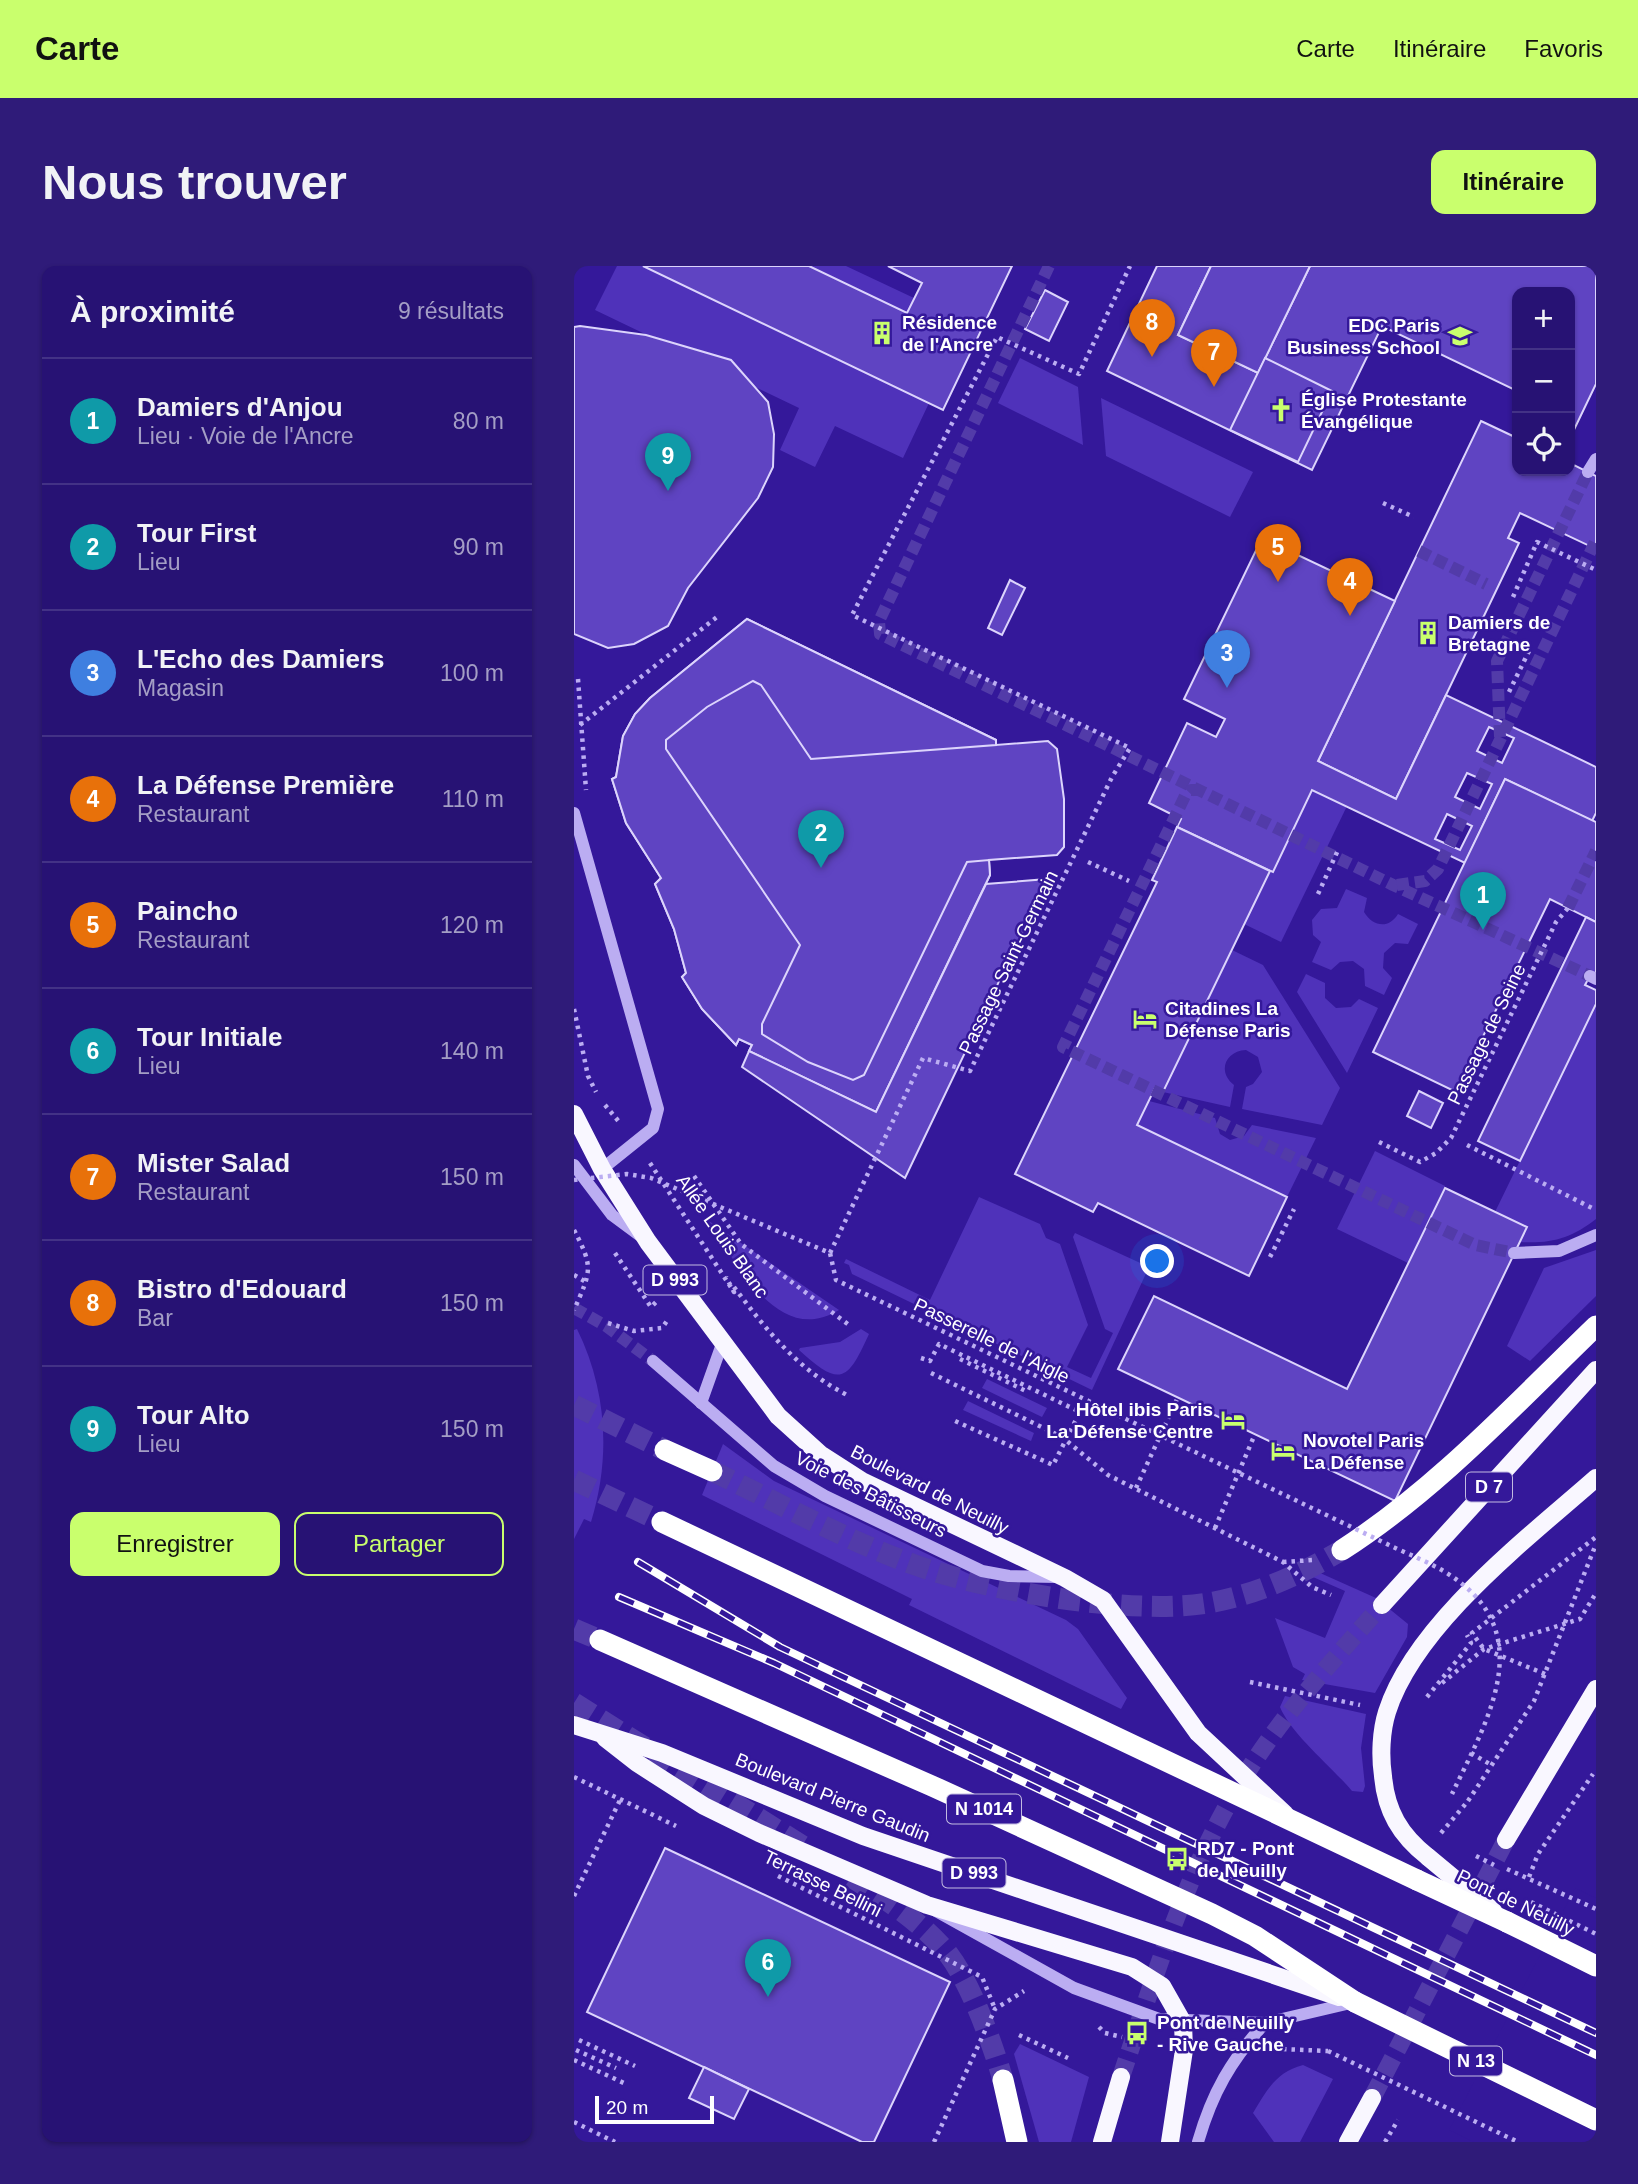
<!DOCTYPE html>
<html lang="fr">
<meta charset="utf-8">
<style>
body{margin:0;font-family:Helvetica,sans-serif;background:#2f1b79;color:#f1f3f6}
.controls{position:absolute;right:21px;top:21px;display:grid;overflow:hidden;border-radius:14px;box-shadow:0 2px 5px #0004}
.controls button{width:63px;height:63px;display:grid;place-items:center;padding:0;border:0;border-bottom:2px solid #433286;background:#271274;color:#f1f3f6;font:35px sans-serif}
.scale{position:absolute;left:21px;bottom:18px;width:119px;box-sizing:border-box;padding-left:7px;border:4px solid #fff;border-top:0;font-size:19px;line-height:24px;white-space:nowrap;color:#fff;-webkit-text-stroke:5px #34189a;paint-order:stroke}
.you{position:absolute;left:584px;top:996px;width:24px;height:24px;margin:-18px;border:5px solid #fff;border-radius:50%;background:#1a73e8;box-shadow:0 0 0 10px #1a73e833}
.badge{display:grid;place-items:center;width:46px;height:46px;border-radius:50%;background:#c9ff6d;color:#fff;font-size:23px;font-weight:700}
.pin{position:absolute;translate:-50% -58px;filter:drop-shadow(0 2px 4px #0008)}
.pin::after{content:'';position:absolute;top:37px;width:24px;height:21px;background:inherit;clip-path:polygon(0 0,100% 0,50% 100%)}
.list{margin:0;padding:0;list-style:none}
h2{display:flex;justify-content:space-between;align-items:center;height:91px;margin:0;padding:0 28px;font-size:30px}
h2 small{font-size:23px;font-weight:400;color:#a49ec5}
.list li{display:grid;grid-template-columns:46px 1fr auto;gap:21px;align-items:center;box-sizing:border-box;height:126px;padding:0 28px;border-top:2px solid #433286}
.list b{display:block;font-size:26px;white-space:nowrap}
.list p{margin:0;font-size:23px;white-space:nowrap;color:#a49ec5}
.list em{font-size:23px;font-style:normal;color:#a49ec5}
.actions{display:flex;gap:14px;padding:21px 28px}
.actions a{flex:1;padding:16px 0;border:2px solid #c9ff6d;border-radius:14px;text-align:center;font-size:24px;color:#c9ff6d}
.actions .main{background:#c9ff6d;color:#111}
.icon{flex:none;width:38px;height:38px;fill:none;stroke:currentColor;stroke-width:2;stroke-linecap:round;stroke-linejoin:round}
.map{position:relative;flex:none;width:1022px;height:1876px;overflow:hidden;border-radius:14px}
header{display:flex;align-items:center;gap:42px;box-sizing:border-box;height:98px;padding:0 35px;background:#c9ff6d;color:#111}
header strong{font-size:33px}
nav{display:flex;gap:38px;margin-inline-start:auto;font-size:24px}
.intro{display:flex;align-items:center;justify-content:space-between;box-sizing:border-box;height:168px;padding:0 42px}
h1{margin:0;font-size:49px}
.button{padding:18px 32px;border-radius:14px;background:#c9ff6d;color:#111;font-size:24px;font-weight:700}
main{display:flex;gap:42px;padding:0 42px}
aside{flex:1;background:#271274;border-radius:14px;box-shadow:0 2px 5px #0004}
.map>svg:first-child{display:block}
.green{fill:#4f32ba}
.pier{fill:#34189a}
.building{fill:#5f44c2;stroke:#dcd4fc;stroke-width:2;fill-rule:evenodd}
.lines{fill:none;stroke-linecap:round;stroke-linejoin:round}
.minor-tunnel{stroke:#523ba9;stroke-width:12;stroke-dasharray:12 6;stroke-linecap:butt}
.major-tunnel{stroke:#523ba9;stroke-width:18;stroke-dasharray:18 9;stroke-linecap:butt}
.highway-tunnel{stroke:#523ba9;stroke-width:21;stroke-dasharray:21 10;stroke-linecap:butt}
.path{stroke:#bbadf2;stroke-width:4.5;stroke-dasharray:3.5 5;stroke-linecap:butt}
.minor{stroke:#bbadf2;stroke-width:12}
.major{stroke:#f9f7ff;stroke-width:18}
.highway{stroke:#fff;stroke-width:21}
.rail-casing{stroke:#fff;stroke-width:8}
.rail{stroke:#34189a;stroke-width:5;stroke-dasharray:16;stroke-linecap:butt}
.path-bridge{stroke:#bbadf2;stroke-width:4.5;stroke-dasharray:3.5 5;stroke-linecap:butt}
.major-bridge{stroke:#f9f7ff;stroke-width:18}
.highway-bridge{stroke:#fff;stroke-width:21}
.labels{text-anchor:middle;stroke-width:5;stroke-linejoin:round;paint-order:stroke}
.shield{fill:#34189a;stroke:#c2bae1;stroke-width:2}
.shield-label{font-size:18px;font-weight:bold;fill:#fff}
.poi-label{font-size:19px;font-weight:bold;fill:#fff;stroke:#34189a;text-anchor:start}
.street-label{font-size:19px;fill:#fff;stroke:#34189a}
</style>
<header>
<strong>Carte</strong>
<nav><a>Carte</a><a>Itinéraire</a><a>Favoris</a></nav>
</header>
<div class="intro"><h1>Nous trouver</h1><a class="button">Itinéraire</a></div>
<main>
<aside>
<h2>À proximité<small>9 résultats</small></h2>
<ul class="list">
<li><span class="badge" style="background:#0f9aa8">1</span><div><b>Damiers d'Anjou</b><p>Lieu · Voie de l'Ancre</p></div><em>80 m</em></li>
<li><span class="badge" style="background:#0f9aa8">2</span><div><b>Tour First</b><p>Lieu</p></div><em>90 m</em></li>
<li><span class="badge" style="background:#3f7fe0">3</span><div><b>L'Echo des Damiers</b><p>Magasin</p></div><em>100 m</em></li>
<li><span class="badge" style="background:#e8710a">4</span><div><b>La Défense Première</b><p>Restaurant</p></div><em>110 m</em></li>
<li><span class="badge" style="background:#e8710a">5</span><div><b>Paincho</b><p>Restaurant</p></div><em>120 m</em></li>
<li><span class="badge" style="background:#0f9aa8">6</span><div><b>Tour Initiale</b><p>Lieu</p></div><em>140 m</em></li>
<li><span class="badge" style="background:#e8710a">7</span><div><b>Mister Salad</b><p>Restaurant</p></div><em>150 m</em></li>
<li><span class="badge" style="background:#e8710a">8</span><div><b>Bistro d'Edouard</b><p>Bar</p></div><em>150 m</em></li>
<li><span class="badge" style="background:#0f9aa8">9</span><div><b>Tour Alto</b><p>Lieu</p></div><em>150 m</em></li>
</ul>
<div class="actions"><a class="main">Enregistrer</a><a>Partager</a></div>
</aside>
<div class="map">
<svg width="1022" height="1876" viewBox="0 0 1022 1876">
<rect width="100%" height="100%" fill="#34189a"/>
<!-- green -->
<g class="green">
<path d="M43,0H69L355,137L329,192L261,160L241,201L206,184L225,142L21,44Z"/>
<path d="M235,0H272L340,32L333,47Z"/>
<path d="M446,92L504,121L509,179L424,137Z"/>
<path d="M527,132L679,206L656,251L532,190Z"/>
<path d="M738,524L773,540L707,676L670,658Z"/>
<path d="M772,623L793,632L790,646C799,661 815,663 824,648L844,658L834,678L821,677L810,687L809,702L818,712L810,729L791,720L790,703L779,695L766,696L757,704L738,696L747,676L739,669L738,654L747,643L763,642Z"/>
<path d="M658,684L689,699L766,822L748,859L668,843L672,821L679,818L688,806L684,791L672,784C651,785 643,806 660,819L656,841L589,826Z"/>
<path d="M732,708L751,717V732L762,742L777,741L785,733L804,742L773,807L723,726Z"/>
<path d="M1022,738V953C998,972 977,978 946,976L952,961L921,946Z"/>
<path d="M575,835L641,852L646,868L656,874L670,870L678,859L742,872L713,931L563,859Z"/>
<path d="M801,885L871,920L834,997L763,963Z"/>
<path d="M405,931L466,958L472,972L486,978L514,1059L493,1101L517,1112L539,1067L531,1063L499,971L501,967L575,1001L518,1124L278,1008L275,999L270,997L272,993L356,1034Z"/>
<path d="M132,953L265,1044C203,1082 162,994 132,953Z"/>
<path d="M1022,984V1030L956,1095L933,1080L970,1002Z"/>
<path d="M3,1063C33,1124 37,1191 17,1256L10,1253L0,1273V1064Z"/>
<path d="M287,1063L295,1068C274,1114 267,1123 225,1084L226,1082L266,1076Z"/>
<path d="M413,1113L473,1142L468,1151L408,1122Z"/>
<path d="M394,1135L460,1167L457,1175L389,1144Z"/>
<path d="M149,1178L200,1215L492,1354L504,1363L553,1432L547,1443L335,1339L338,1333L128,1229Z"/>
<path d="M735,1302L802,1332L834,1358L833,1371L801,1427L728,1414L731,1408L719,1401L701,1352L751,1372L771,1325L732,1308Z"/>
<path d="M711,1430L792,1448L787,1482L791,1520L789,1526L778,1525C757,1500 717,1468 706,1441Z"/>
<path d="M446,1778L515,1811L497,1876H465L440,1788Z"/>
<path d="M729,1799L759,1813L726,1876H700L679,1847C693,1824 702,1806 729,1799Z"/>
</g>
<!-- pier -->
<path class="pier" d="M1001,1622L1022,1632V1876H900L875,1864Z"/>
<!-- building -->
<g class="building">
<path d="M69,0H235L333,47L348,17L314,0H438L369,144Z"/>
<path d="M583,0H637L604,69L684,107L736,0H1022V118L996,172V26H943V125L808,60L738,204L533,105Z"/>
<path d="M637,0H736L684,107L604,69Z"/>
<path d="M471,24L494,36L475,75L451,63Z"/>
<path d="M6,60L72,69L157,94L194,136L200,168L199,201L184,232L114,322L94,360L60,378L34,382L0,368V61Z"/>
<path d="M691,92L758,125L724,196L656,164Z"/>
<path d="M907,155L943,172V205H996V197L1022,210V283L946,247L934,272L945,277L822,533L744,495Z"/>
<path d="M688,272L821,335L744,495L822,533L872,429L1022,501V547L1018,555L931,513L891,597L738,524L699,606L603,561L607,553L575,537L613,457L642,471L651,453L610,433ZM915,461L940,472L928,497L903,485ZM893,507L918,518L906,543L881,531ZM873,548L898,560L886,584L861,573Z"/>
<path d="M436,314L451,322L428,369L414,362Z"/>
<path d="M173,353L422,474V479L474,475L483,483L490,533V581L483,589L415,594L416,609L302,846L175,785L178,779L165,773L162,779L128,743L108,711L112,707L100,663L81,618L87,612L52,557L38,513L42,511L49,470L61,448L76,432Z"/>
<path d="M173,353L422,474V479L237,493L187,419L179,415L133,441L92,474V483L226,679L188,758V768L234,796L279,814L290,809L393,596L415,594L416,609L302,846L175,785L178,779L165,773L162,779L128,743L108,711L112,707L100,663L81,618L87,612L52,557L38,513L42,511L49,470L61,448L76,432Z"/>
<path d="M931,513L1022,556V656L976,633L882,826L799,786Z"/>
<path d="M603,561L696,605L589,826L581,822L563,859L713,931L675,1010L524,937L519,946L441,908L583,616L578,614Z"/>
<path d="M474,613L331,912L168,801L175,785L302,846L412,618Z"/>
<path d="M1012,651L1022,656V710L1017,708L1011,719L1022,724V738L946,895L904,875Z"/>
<path d="M845,825L869,837L857,862L833,850Z"/>
<path d="M871,922L953,961L821,1235L544,1103L580,1030L773,1123Z"/>
<path d="M91,1582L376,1716L300,1876H288L13,1746Z"/>
<path d="M130,1801L175,1823L160,1853L115,1832Z"/>
</g>
<g class="lines">
<!-- minor-tunnel -->
<g class="minor-tunnel">
<path d="M475,0L305,355L306,368L819,619L1016,710"/>
<path d="M845,285L912,318"/>
<path d="M926,471L923,395L1014,206"/>
<path d="M626,524H617L611,530L489,781L901,979L940,987"/>
<path d="M823,619L851,615L864,603L1022,274"/>
<path d="M994,642L1022,585"/>
<path d="M0,1042L32,1060L79,1095"/>
</g>
<!-- major-tunnel -->
<g class="major-tunnel">
<path d="M547,1811C582,1707 615,1596 675,1503C713,1444 761,1392 808,1339"/>
<path d="M798,1832L932,1574"/>
</g>
<!-- highway-tunnel -->
<g class="highway-tunnel">
<path d="M0,1139L91,1184"/>
<path d="M138,1205C205,1237 271,1274 341,1299C414,1325 564,1351 640,1336C686,1327 727,1308 768,1284"/>
<path d="M0,1214L88,1256"/>
<path d="M0,1363L26,1374"/>
<path d="M0,1437L232,1582"/>
<path d="M277,1611C312,1633 349,1657 375,1689C397,1718 419,1779 429,1814"/>
</g>
<!-- path -->
<g class="path">
<path d="M809,237L840,251"/>
<path d="M939,331L963,276L1022,304"/>
<path d="M4,413L12,524"/>
<path d="M935,426L955,385"/>
<path d="M6,459L143,351"/>
<path d="M514,596L555,615"/>
<path d="M744,628L765,582"/>
<path d="M0,743L14,810L22,826"/>
<path d="M31,839L46,857"/>
<path d="M805,876L846,896L862,887L877,872L982,656L994,642"/>
<path d="M893,879L1018,942"/>
<path d="M76,897L160,1026L152,1011"/>
<path d="M120,910L167,978L275,1059"/>
<path d="M0,964C20,1002 17,1005 0,1044"/>
<path d="M41,987L77,1041L82,1036"/>
<path d="M256,987L349,792L396,805L538,511L556,482L278,349L423,71L505,108L556,0"/>
<path d="M696,991L720,943"/>
<path d="M0,1009L12,1016"/>
<path d="M160,1021C193,1065 225,1105 275,1130"/>
<path d="M34,1057L60,1065L88,1062L95,1052"/>
<path d="M347,1092L356,1095L365,1078L506,1146L479,1199L381,1155"/>
<path d="M386,1093L454,1126"/>
<path d="M357,1107L488,1171L534,1209L709,1296L738,1321L757,1329"/>
<path d="M562,1222L604,1131"/>
<path d="M641,1262L681,1168"/>
<path d="M709,1296L739,1294"/>
<path d="M971,1408L910,1383L898,1367L1022,1271"/>
<path d="M676,1416L786,1439"/>
<path d="M868,1417L910,1383L1006,1353L1022,1327"/>
<path d="M853,1431L897,1377L893,1369"/>
<path d="M897,1487L919,1500"/>
<path d="M0,1511L102,1560"/>
<path d="M867,1567L894,1535"/>
<path d="M933,1603L1022,1643"/>
<path d="M204,1610L408,1711L421,1743"/>
<path d="M955,1611L964,1588L1019,1508"/>
<path d="M0,1630L47,1532"/>
<path d="M525,1761L531,1767L548,1771"/>
<path d="M445,1769L494,1792"/>
<path d="M5,1774L61,1800"/>
<path d="M709,1783L754,1785"/>
<path d="M2,1784L42,1802"/>
<path d="M0,1794L52,1818"/>
<path d="M0,1856L41,1876"/>
<path d="M360,1876L421,1743L450,1725"/>
<path d="M811,1876L824,1854"/>
</g>
<!-- minor -->
<g class="minor">
<path d="M1014,206L1022,193"/>
<path d="M0,547L84,843L79,862L28,903"/>
<path d="M1016,710L1022,713"/>
<path d="M0,899L38,949L65,969"/>
<path d="M940,987L985,985L1022,969"/>
<path d="M79,1095L200,1200L251,1230L408,1305L435,1310L484,1311"/>
<path d="M127,1137L148,1078"/>
<path d="M362,1645L500,1722L585,1753L691,1757L781,1736"/>
<path d="M624,1876C638,1827 657,1794 691,1757"/>
</g>
<!-- major -->
<g class="major">
<path d="M0,848L28,903L74,976L204,1150L246,1188L288,1215L491,1312L529,1334L624,1467L711,1548"/>
<path d="M808,1339L1022,1104"/>
<path d="M0,1459L88,1487L289,1570L765,1731"/>
<path d="M31,1472L63,1497L130,1540L185,1567L353,1639L558,1701L588,1720L609,1757L610,1784L596,1876"/>
<path d="M932,1574L1022,1423"/>
<path d="M854,1591C826,1569 812,1545 809,1510C806,1490 807,1465 813,1446C841,1358 954,1272 1022,1212"/>
<path d="M528,1876L547,1811"/>
<path d="M774,1876L798,1832"/>
</g>
<!-- highway -->
<g class="highway">
<path d="M91,1184L138,1205"/>
<path d="M88,1256L843,1614"/>
<path d="M768,1284C863,1223 941,1138 1022,1060"/>
<path d="M26,1374L358,1520L638,1648L681,1670L781,1736"/>
<path d="M933,1656L1022,1700"/>
<path d="M429,1814L443,1876"/>
</g>
<!-- rail casing -->
<g class="rail-casing">
<g id="rail">
<path d="M64,1296L206,1381L1022,1767"/>
<path d="M45,1331L200,1397L1022,1789"/>
</g>
</g>
<!-- rail -->
<use href="#rail" class="rail"/>
<!-- path-bridge -->
<g class="path-bridge">
<path d="M0,914L53,908L77,912L256,987L262,1014L815,1279C838,1290 866,1300 887,1317C963,1376 909,1462 878,1528"/>
<path d="M894,1535L960,1435L1022,1278"/>
<path d="M902,1590L920,1599"/>
<path d="M957,1636L1022,1668"/>
<path d="M754,1785L944,1876"/>
</g>
<!-- major-bridge -->
<path class="major-bridge" d="M854,1591L919,1645"/>
<!-- highway-bridge -->
<g class="highway-bridge">
<path d="M843,1614L933,1656"/>
<path d="M781,1736L1022,1854"/>
</g>
</g>
<!-- icons -->
<defs>
<g id="building-bare" transform="scale(1.89)"><path d="M-4-6H4V6H1V3H-1V6H-4ZM-2.5-4.3h1.7v1.8h-1.7ZM.8-4.3h1.7v1.8H.8ZM-2.5-1h1.7V.8h-1.7ZM.8-1h1.7V.8H.8Z" fill="#c9ff6d" stroke="#34189a" stroke-width="2.5" paint-order="stroke"/></g>
<g id="university-bare" transform="scale(1.89)"><path d="M0-5L7-2L0 1L-7-2ZM-4 1L0 2.5L4 1V4Q0 6-4 4Z" fill="#c9ff6d" stroke="#34189a" stroke-width="2.5" paint-order="stroke"/></g>
<g id="church-bare" transform="scale(1.89)"><path d="M-1.2-6h2.4v3.5h3.3v2.4h-3.3V6h-2.4V-.1h-3.3v-2.4h3.3Z" fill="#c9ff6d" stroke="#34189a" stroke-width="2.5" paint-order="stroke"/></g>
<g id="hotel-bare" transform="scale(1.89)"><path d="M-6-4.5h1.5V1H6V5H4.5V3h-9V5H-6ZM-4 0a1.8 1.8 0 1 1 3.6 0ZM.5 0V-2.5h3Q6-2.5 6 0Z" fill="#c9ff6d" stroke="#34189a" stroke-width="2.5" paint-order="stroke"/></g>
<g id="bus-bare" transform="scale(1.89)"><path d="M-5-6H5V4H4V6H2V4H-2V6H-4V4H-5ZM-3.5-4V0h7V-4ZM-3.5 1.2v1.5H-2V1.2ZM2 1.2v1.5H3.5V1.2Z" fill="#c9ff6d" stroke="#34189a" stroke-width="2.5" paint-order="stroke"/></g>
</defs>
<g fill-rule="evenodd">
<use href="#building-bare" x="308" y="67"/>
<use href="#university-bare" x="886" y="70"/>
<use href="#church-bare" x="707" y="144"/>
<use href="#building-bare" x="854" y="367"/>
<use href="#hotel-bare" x="571" y="753"/>
<use href="#hotel-bare" x="659" y="1154"/>
<use href="#hotel-bare" x="709" y="1185"/>
<use href="#bus-bare" x="603" y="1593"/>
<use href="#bus-bare" x="563" y="1767"/>
</g>
<g class="labels">
<!-- shield labels -->
<g class="shield">
<rect x="69.5" y="999.5" width="63" height="29" rx="5"/>
<rect x="892" y="1206.5" width="46" height="29" rx="5"/>
<rect x="373" y="1528.5" width="74" height="29" rx="5"/>
<rect x="368.5" y="1592.5" width="63" height="29" rx="5"/>
<rect x="876" y="1780.5" width="52" height="29" rx="5"/>
</g>
<g class="shield-label">
<text x="101" y="1020">D 993</text>
<text x="915" y="1227">D 7</text>
<text x="410" y="1549">N 1014</text>
<text x="400" y="1613">D 993</text>
<text x="902" y="1801">N 13</text>
</g>
<!-- poi labels -->
<g class="poi-label">
<text x="328" y="63">Résidence<tspan x="328" dy="22">de l'Ancre</tspan></text>
<text x="866" y="66" text-anchor="end">EDC Paris<tspan x="866" dy="22">Business School</tspan></text>
<text x="727" y="140">Église Protestante<tspan x="727" dy="22">Évangélique</tspan></text>
<text x="874" y="363">Damiers de<tspan x="874" dy="22">Bretagne</tspan></text>
<text x="591" y="749">Citadines La<tspan x="591" dy="22">Défense Paris</tspan></text>
<text x="639" y="1150" text-anchor="end">Hôtel ibis Paris<tspan x="639" dy="22">La Défense Centre</tspan></text>
<text x="729" y="1181">Novotel Paris<tspan x="729" dy="22">La Défense</tspan></text>
<text x="623" y="1589">RD7 - Pont<tspan x="623" dy="22">de Neuilly</tspan></text>
<text x="583" y="1763">Pont de Neuilly<tspan x="583" dy="22">- Rive Gauche</tspan></text>
</g>
<!-- street labels -->
<g class="street-label">
<text transform="translate(434 696) rotate(-64)" y="7">Passage Saint-Germain</text>
<text transform="translate(912 768) rotate(-64)" y="7">Passage de Seine</text>
<text transform="translate(149 970) rotate(55)" y="7">Allée Louis Blanc</text>
<text transform="translate(418 1074) rotate(26)" y="7">Passerelle de l'Aigle</text>
<text transform="translate(356 1223) rotate(27)" y="7">Boulevard de Neuilly</text>
<text transform="translate(297 1228) rotate(27)" y="7">Voie des Bâtisseurs</text>
<text transform="translate(259 1531) rotate(22)" y="7">Boulevard Pierre Gaudin</text>
<text transform="translate(249 1617) rotate(26)" y="7">Terrasse Bellini</text>
<text transform="translate(942 1636) rotate(26)" y="7">Pont de Neuilly</text>
</g>
</g>
</svg>
<div class="controls">
<button>+</button>
<button>−</button>
<button><svg class="icon" aria-label="locate" viewBox="0 0 24 24"><circle cx="12" cy="12" r="6"/><path d="M12 2v4M12 18v4M2 12h4M18 12h4"/></svg></button>
</div>
<div class="scale">20 m</div>
<div class="you"></div>
<div class="pin badge" style="left:909px;top:664px;background:#0f9aa8">1</div>
<div class="pin badge" style="left:247px;top:602px;background:#0f9aa8">2</div>
<div class="pin badge" style="left:653px;top:422px;background:#3f7fe0">3</div>
<div class="pin badge" style="left:776px;top:350px;background:#e8710a">4</div>
<div class="pin badge" style="left:704px;top:316px;background:#e8710a">5</div>
<div class="pin badge" style="left:194px;top:1731px;background:#0f9aa8">6</div>
<div class="pin badge" style="left:640px;top:121px;background:#e8710a">7</div>
<div class="pin badge" style="left:578px;top:91px;background:#e8710a">8</div>
<div class="pin badge" style="left:94px;top:225px;background:#0f9aa8">9</div>
</div>
</main>
